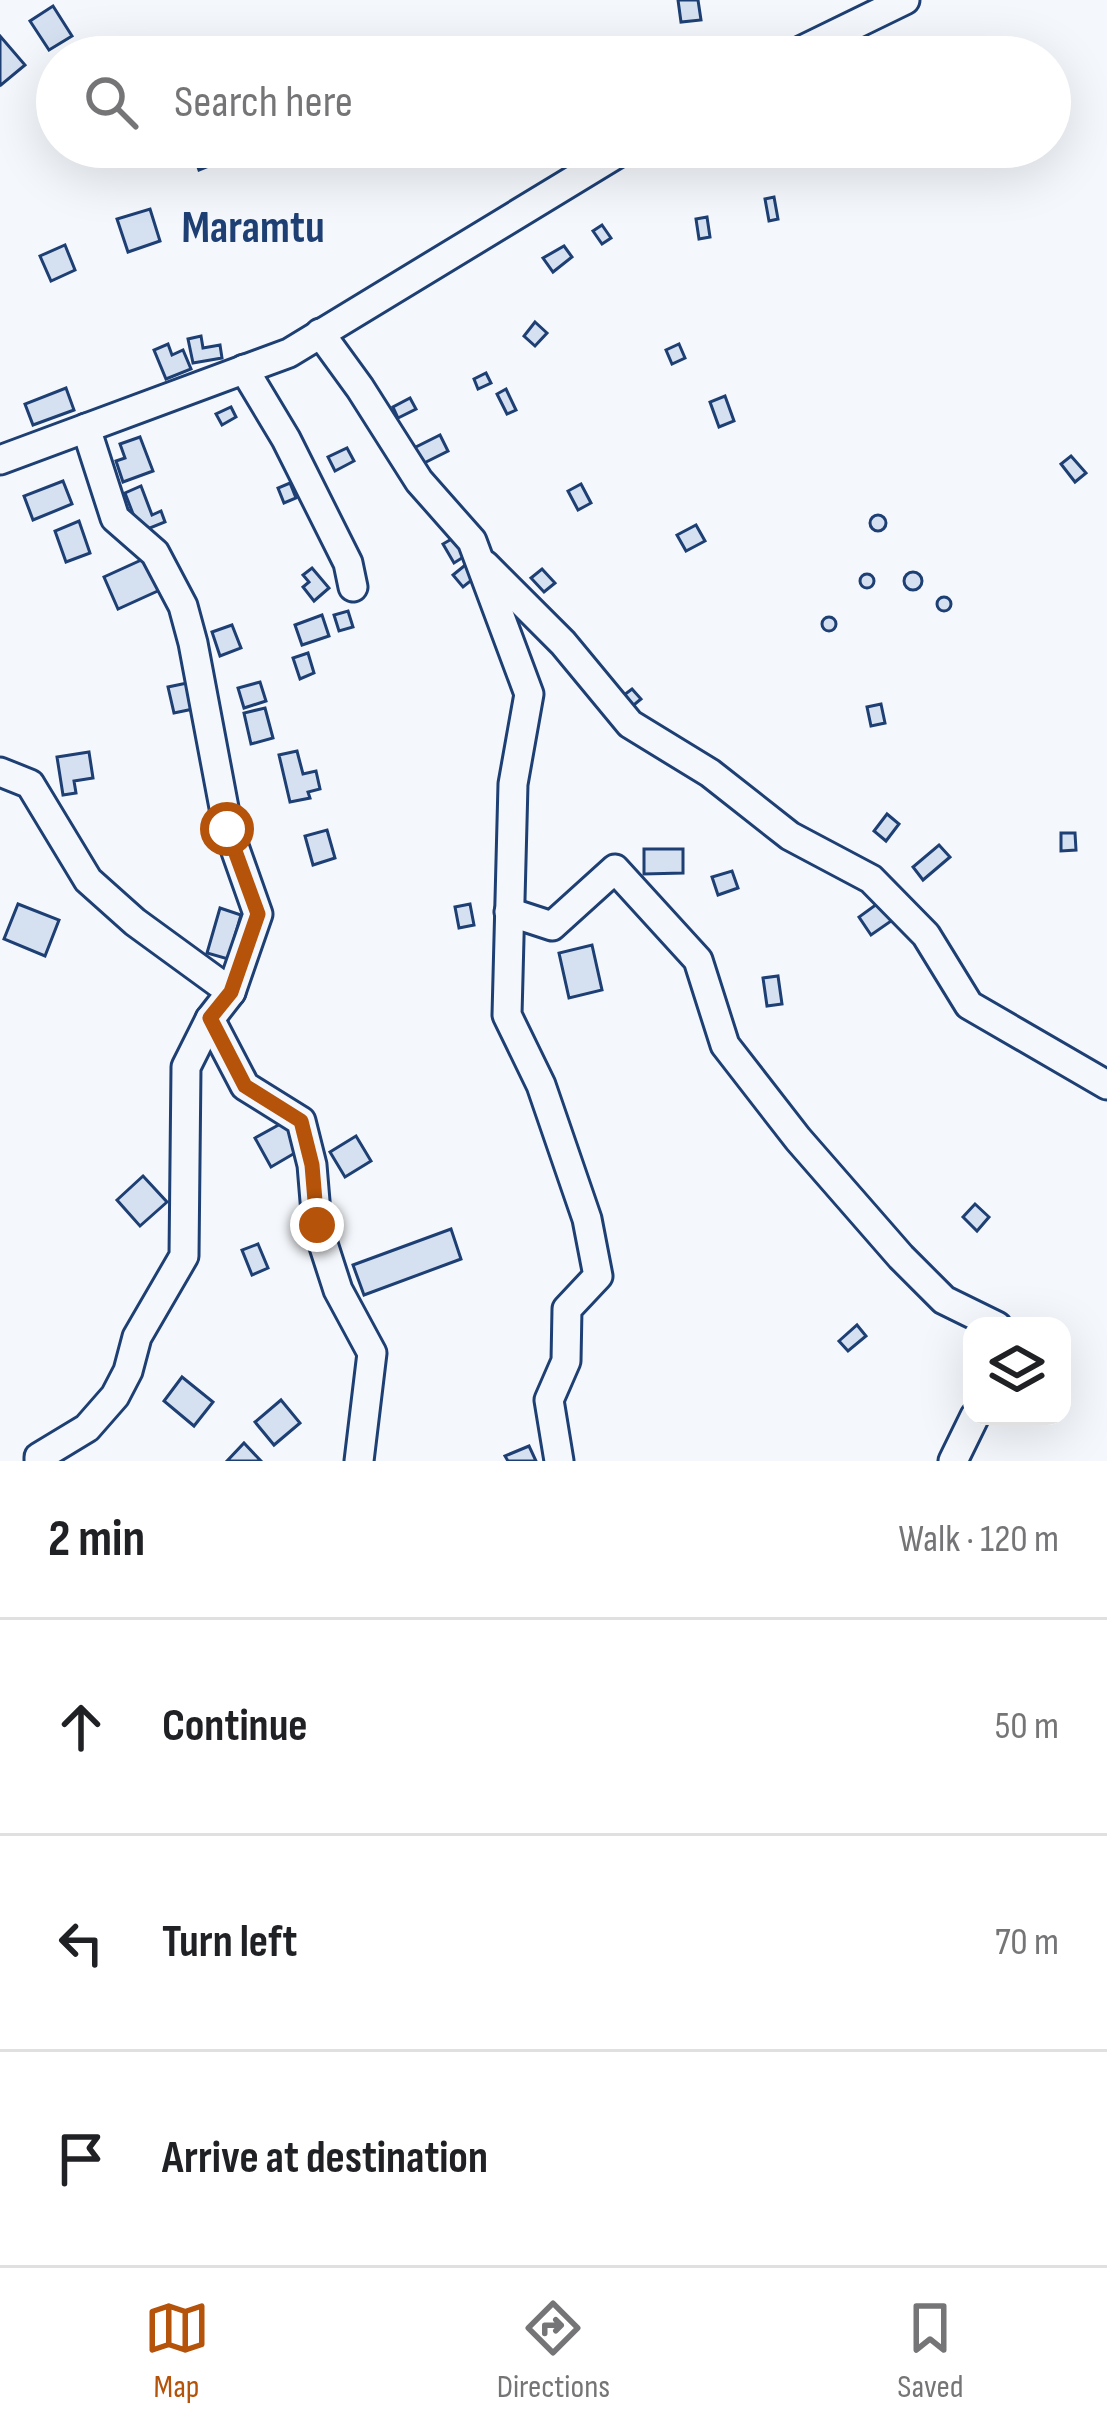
<!DOCTYPE html>
<meta charset="utf-8">
<style>
body{margin:0;font-family:"Sofia Sans Condensed",sans-serif;background:#f2f2f2;color:#202124}
.controls{position:absolute;right:36px;bottom:36px;display:grid;overflow:hidden;border-radius:24px;box-shadow:0 12px 48px #0002}
.controls button{width:108px;height:108px;display:grid;place-items:center;padding:0;border:0;border-bottom:3px solid #e0e0e0;background:#fff;color:#202124;font:60px sans-serif}
.stop{position:absolute;width:36px;height:36px;margin:-27px;border:9px solid #b45309;border-radius:50%;background:#fff}
.stop.end{background:#b45309;border-color:#fff;box-shadow:0 3px 12px #0008}
.list{margin:0;padding:0;list-style:none}
h2{display:flex;justify-content:space-between;align-items:center;height:156px;margin:0;padding:0 48px;font-size:51px}
h2 small{font-size:39px;font-weight:400;color:#757577}
.list li{display:grid;grid-template-columns:78px 1fr auto;gap:36px;align-items:center;box-sizing:border-box;height:216px;padding:0 48px;border-top:3px solid #e0e0e0}
.list b{display:block;font-size:45px;white-space:nowrap}
.list em{font-size:39px;font-style:normal;color:#757577}
.icon{flex:none;width:66px;height:66px;fill:none;stroke:currentColor;stroke-width:2;stroke-linecap:round;stroke-linejoin:round}
.map{position:relative;flex:none;width:1107px;height:1461px;overflow:hidden}
.search{position:absolute;background:#fff;box-shadow:0 12px 48px #0002;left:36px;right:36px;top:36px;height:132px;display:flex;align-items:center;gap:30px;box-sizing:border-box;padding:0 42px;border-radius:66px;color:#757577;font-size:45px}
.sheet{height:804px;background:#fff}
nav{display:flex;justify-content:space-around;align-items:center;box-sizing:border-box;height:168px;border-top:3px solid #e0e0e0;background:#fff;font-size:33px;color:#757577}
nav a{display:grid;justify-items:center;gap:6px}
nav .on{color:#b45309}
.map>svg:first-child{display:block}
.building{fill:#d5e0f0;stroke:#1d3f73;stroke-width:3}
.lines{fill:none;stroke-linecap:round;stroke-linejoin:round}
.minor-casing{stroke:#1d3f73;stroke-width:33}
.minor{stroke:#f4f7fb;stroke-width:27}
.route{stroke:#b45309;stroke-width:15}
.labels{text-anchor:middle;stroke-width:9;stroke-linejoin:round;paint-order:stroke}
.quarter-label{font-size:45px;font-weight:bold;fill:#1d3f73;stroke:#f4f7fb}
</style>
<div class="map">
<svg width="1107" height="1461" viewBox="0 0 1107 1461">
<rect width="100%" height="100%" fill="#f4f7fb"/>
<!-- building -->
<g class="building">
<path d="M678,0H698L701,20L681,22Z"/>
<path d="M53,6L72,36L49,50L30,21Z"/>
<path d="M0,36L25,65L1,85L0,83Z"/>
<path d="M191,147H213L219,162L199,170Z"/>
<path d="M774,197L778,219L769,221L765,199Z"/>
<path d="M150,209L160,241L128,252L117,219Z"/>
<path d="M707,217L710,237L699,239L696,219Z"/>
<path d="M602,225L611,238L602,244L593,231Z"/>
<path d="M65,245L75,270L51,281L40,256Z"/>
<path d="M564,246L572,257L553,272L543,258Z"/>
<path d="M535,322L547,333L535,346L524,336Z"/>
<path d="M201,336L203,348L220,345L222,358L193,363L188,339Z"/>
<path d="M168,344L172,355L183,350L191,369L166,379L154,350Z"/>
<path d="M679,344L685,358L672,364L666,350Z"/>
<path d="M486,373L491,383L478,389L474,379Z"/>
<path d="M66,388L74,410L33,425L25,404Z"/>
<path d="M506,389L516,410L507,414L497,394Z"/>
<path d="M725,396L734,421L719,427L710,402Z"/>
<path d="M410,398L416,409L398,418L393,407Z"/>
<path d="M231,407L236,417L222,425L216,414Z"/>
<path d="M440,435L448,451L420,465L412,449Z"/>
<path d="M140,437L153,471L123,482L116,461L125,458L120,444Z"/>
<path d="M347,448L354,461L335,471L328,457Z"/>
<path d="M1071,456L1086,473L1075,482L1061,464Z"/>
<path d="M63,481L72,504L33,520L24,496Z"/>
<path d="M290,483L296,498L284,503L278,488Z"/>
<path d="M581,484L591,503L578,510L568,491Z"/>
<path d="M141,486L152,515L161,511L165,522L140,532L125,493Z"/>
<circle cx="878" cy="523" r="8"/>
<path d="M79,521L90,553L66,562L55,531Z"/>
<path d="M696,525L705,541L686,551L677,535Z"/>
<path d="M455,537L465,556L454,563L443,544Z"/>
<path d="M148,557L162,589L118,609L104,577Z"/>
<path d="M469,562L478,575L463,587L453,575Z"/>
<path d="M312,568L329,588L314,601L303,587L309,582L303,575Z"/>
<path d="M542,569L555,583L544,592L531,578Z"/>
<circle cx="913" cy="581" r="9"/>
<circle cx="867" cy="581" r="7"/>
<circle cx="944" cy="604" r="7"/>
<path d="M348,611L353,627L339,631L334,615Z"/>
<path d="M322,615L329,636L302,645L295,625Z"/>
<circle cx="829" cy="624" r="7"/>
<path d="M232,625L241,648L220,656L212,632Z"/>
<path d="M308,653L314,673L300,679L293,658Z"/>
<path d="M260,682L266,701L244,708L238,688Z"/>
<path d="M187,683L193,709L174,713L168,687Z"/>
<path d="M632,689L641,699L629,709L620,698Z"/>
<path d="M881,704L885,723L871,726L867,707Z"/>
<path d="M265,708L273,738L251,744L244,713Z"/>
<path d="M297,751L303,774L316,771L320,789L308,792L310,798L290,802L279,755Z"/>
<path d="M89,752L93,778L74,781L76,793L63,795L57,757Z"/>
<path d="M887,814L899,824L886,841L874,831Z"/>
<path d="M327,830L335,858L313,865L305,836Z"/>
<path d="M1061,833H1075L1076,850L1061,851Z"/>
<path d="M939,845L950,857L923,880L913,867Z"/>
<path d="M644,849H683V873L644,874Z"/>
<path d="M732,871L738,888L718,895L712,877Z"/>
<path d="M881,901L894,919L871,935L859,917Z"/>
<path d="M18,904L59,920L45,956L4,939Z"/>
<path d="M470,904L474,925L459,928L455,907Z"/>
<path d="M220,908L241,915L228,959L207,953Z"/>
<path d="M592,945L602,990L569,998L559,953Z"/>
<path d="M778,976L782,1004L767,1006L763,978Z"/>
<path d="M284,1122L300,1150L271,1167L255,1138Z"/>
<path d="M356,1136L371,1161L345,1177L330,1152Z"/>
<path d="M143,1176L167,1202L140,1226L117,1200Z"/>
<path d="M975,1204L989,1217L977,1231L963,1217Z"/>
<path d="M451,1229L461,1259L364,1295L353,1265Z"/>
<path d="M258,1244L268,1268L252,1275L242,1250Z"/>
<path d="M857,1325L866,1336L848,1351L839,1341Z"/>
<path d="M182,1377L213,1402L194,1426L164,1401Z"/>
<path d="M281,1400L300,1423L274,1445L255,1422Z"/>
<path d="M244,1443L261,1461H227Z"/>
<path d="M529,1446L536,1461H508L505,1456Z"/>
</g>
<g class="lines">
<!-- minor casing -->
<g class="minor-casing">
<g id="minor">
<path d="M788,57L905,0"/>
<path d="M320,333L360,388L419,481L472,541L529,694L513,784L507,1015L541,1085L587,1219L598,1276L567,1309L566,1361L549,1400L559,1461"/>
<path d="M244,369L286,439L348,563L353,587"/>
<path d="M86,428L115,518L155,553L183,606L193,643L228,829L258,914L231,992"/>
<path d="M0,460L289,353L628,147"/>
<path d="M485,565L563,643L630,724L710,773L790,836L871,879L926,935L969,1005L1107,1085"/>
<path d="M0,772L30,784L88,880L135,922L231,992L210,1019L186,1067L184,1256L137,1337L128,1371L115,1396L87,1428L39,1457V1461"/>
<path d="M509,912L552,926L615,869L698,960L725,1045L798,1139L901,1257L944,1300L997,1326"/>
<path d="M210,1019L245,1086L301,1121L312,1165L317,1225L338,1290L372,1353L359,1461"/>
<path d="M953,1461L975,1416"/>
</g>
</g>
<!-- minor -->
<use href="#minor" class="minor"/>
</g>
<g class="lines">
<!-- route -->
<path class="route" d="M227,829L258,914L231,992L210,1018L245,1086L301,1121L312,1165L317,1225"/>
</g>
<g class="labels">
<!-- quarter labels -->
<g class="quarter-label">
<text x="253" y="242">Maramtu</text>
</g>
</g>
</svg>
<div class="controls">
<button><svg class="icon" aria-label="layers" viewBox="0 0 24 24"><path d="M12 4l9 5-9 5-9-5zM3 14l9 5 9-5"/></svg></button>
</div>
<div class="stop" style="left:227px;top:829px"></div>
<div class="stop end" style="left:317px;top:1225px"></div>
<div class="search"><svg class="icon" aria-label="search" viewBox="0 0 24 24"><circle cx="10" cy="10" r="6"/><path d="M15 15l6 6"/></svg>Search here</div>
</div>
<section class="sheet">
<h2>2 min<small>Walk · 120 m</small></h2>
<ul class="list">
<li><svg class="icon" aria-label="ahead" viewBox="0 0 24 24"><path d="M12 20V5M6 11l6-6 6 6"/></svg><div><b>Continue</b></div><em>50 m</em></li>
<li><svg class="icon" aria-label="left" viewBox="0 0 24 24"><path d="M17 20v-9H6M10 6l-5 5 5 5"/></svg><div><b>Turn left</b></div><em>70 m</em></li>
<li><svg class="icon" aria-label="arrive" viewBox="0 0 24 24"><path d="M6 21V4h12l-3 4 3 4H6"/></svg><div><b>Arrive at destination</b></div></li>
</ul>
</section>
<nav>
<a class="on"><svg class="icon" aria-label="map" viewBox="0 0 24 24"><path d="M3 6l6-2 6 2 6-2v14l-6 2-6-2-6 2zM9 4v14M15 6v14"/></svg>Map</a>
<a><svg class="icon" aria-label="directions" viewBox="0 0 24 24"><path d="M12 3l9 9-9 9-9-9zM9 14v-3h6M13 9l2 2-2 2"/></svg>Directions</a>
<a><svg class="icon" aria-label="saved" viewBox="0 0 24 24"><path d="M7 4h10v16l-5-4-5 4z"/></svg>Saved</a>
</nav>
